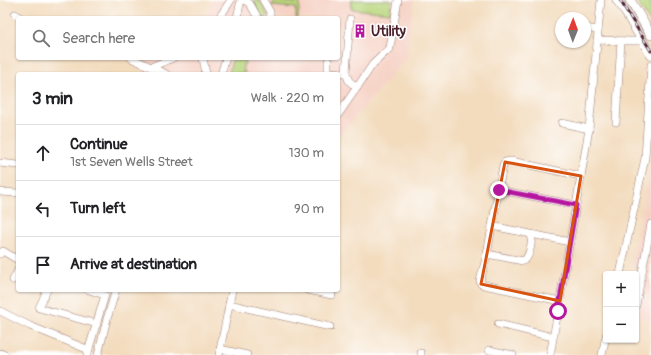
<!DOCTYPE html>
<meta charset="utf-8">
<style>
body{margin:0;font-family:Pangolin,sans-serif;background:#f2f2f2;color:#202124}
.controls{position:absolute;right:12px;bottom:12px;display:grid;overflow:hidden;border-radius:4px;box-shadow:0 1px 3px #0004}
.controls button{width:36px;height:36px;display:grid;place-items:center;padding:0;border:0;border-bottom:1px solid #e0e0e0;background:#fff;color:#202124;font:20px sans-serif}
.compass{position:absolute;left:555px;top:12px;width:36px;height:36px;border-radius:50%;background:#fff;box-shadow:0 1px 3px #0004;rotate:1deg}
.stop{position:absolute;width:12px;height:12px;margin:-9px;border:3px solid #b5179e;border-radius:50%;background:#fff}
.stop.end{background:#b5179e;border-color:#fff;box-shadow:0 1px 4px #0008}
.list{margin:0;padding:0;list-style:none}
h2{display:flex;justify-content:space-between;align-items:center;height:52px;margin:0;padding:0 16px;font-size:17px}
h2 small{font-size:13px;font-weight:400;color:#757577}
.list li{display:grid;grid-template-columns:26px 1fr auto;gap:12px;align-items:center;box-sizing:border-box;height:56px;padding:0 16px;border-top:1px solid #e0e0e0}
.list b{display:block;font-size:15px;white-space:nowrap}
.list p{margin:0;font-size:13px;white-space:nowrap;color:#757577}
.list em{font-size:13px;font-style:normal;color:#757577}
.icon{flex:none;width:22px;height:22px;fill:none;stroke:currentColor;stroke-width:2;stroke-linecap:round;stroke-linejoin:round}
.map{position:relative;flex:none;width:651px;height:355px;overflow:hidden}
.search{position:absolute;background:#fff;box-shadow:0 1px 3px #0004;left:16px;top:16px;width:324px;height:44px;display:flex;align-items:center;gap:10px;box-sizing:border-box;padding:0 14px;border-radius:4px;color:#757577;font-size:15px}
.panel{position:absolute;background:#fff;box-shadow:0 1px 3px #0004;left:16px;top:72px;width:324px;height:220px;border-radius:4px}
.map>svg:first-child{display:block}
.built{fill:#f6d2c5}
.green{fill:#b8d57b;stroke:#817a53}
.lines{fill:none;stroke-linecap:round;stroke-linejoin:round}
.minor-casing{stroke:#9e7e74;stroke-width:8}
.major-casing{stroke:#9e7e74;stroke-width:10}
.minor{stroke:#fff;stroke-width:7}
.major{stroke:#fff;stroke-width:9}
.rail-casing{stroke:#4a1f2b;stroke-width:3}
.rail{stroke:#fff;stroke-width:1.5;stroke-dasharray:4.5;stroke-linecap:butt}
.route{stroke:#b5179e;stroke-width:5}
.marked{fill:none;stroke:#d8530f;stroke-width:3;stroke-linejoin:round}
.labels{text-anchor:middle;stroke-width:3;stroke-linejoin:round;paint-order:stroke}
.poi-label{font-size:14px;font-weight:bold;fill:#4a1f2b;stroke:#fff;text-anchor:start}
</style>
<div class="map">
<svg width="651" height="355" viewBox="0 0 651 355">
<rect width="100%" height="100%" fill="#fff"/>
<filter id="ink" filterUnits="userSpaceOnUse"><feTurbulence type="fractalNoise" baseFrequency=".025" numOctaves="2"/><feDisplacementMap in="SourceGraphic" scale="8" xChannelSelector="R" yChannelSelector="G"/><feConvolveMatrix kernelMatrix="1 2 1 2 8 2 1 2 1" color-interpolation-filters="sRGB"/></filter>
<filter id="wash" filterUnits="userSpaceOnUse"><feTurbulence type="fractalNoise" baseFrequency=".012" numOctaves="4" result="noise"/><feDisplacementMap in="SourceGraphic" scale="16" xChannelSelector="R" yChannelSelector="G"/><feGaussianBlur stdDeviation="0.9" result="paint"/><feColorMatrix in="noise" values="0 0 0 0 0 0 0 0 0 0 0 0 0 0 0 0 0 1.4 0 .05"/><feComposite in="paint" operator="in"/></filter>
<g filter="url(#wash)">
<rect width="100%" height="100%" fill="#f3dcbe"/>
<!-- built -->
<g class="built">
<path d="M212,0H414L406,58L338,137V74H145L147,58H338V18H206Z"/>
<path d="M651,163V320L636,318L647,269L631,266Z"/>
</g>
<!-- green -->
<g class="green">
<path d="M257,0C263,3 267,11 267,18H262L253,2Z"/>
<path d="M297,0H300L298,18H296V8L272,6V4L277,1L296,3Z"/>
<path d="M352,0H392L390,13L351,9Z"/>
<path d="M636,0H651V23Z"/>
<path d="M232,60H245V64H243V71H245V73L229,74Z"/>
</g>
</g>
<g filter="url(#ink)">
<g class="lines">
<!-- minor casing -->
<g class="minor-casing">
<g id="minor">
<path d="M245,0L250,4L258,18"/>
<path d="M263,0L270,12V18"/>
<path d="M15,14L21,18"/>
<path d="M219,18L231,0"/>
<path d="M237,18L241,0"/>
<path d="M585,28L598,30"/>
<path d="M597,40L630,41H643"/>
<path d="M131,58L166,74"/>
<path d="M203,58L206,74"/>
<path d="M328,61V72L346,73L349,81L357,88"/>
<path d="M151,67L173,58"/>
<path d="M346,73L350,19"/>
<path d="M221,74L226,58"/>
<path d="M338,115L373,64L390,48L398,0"/>
<path d="M616,122L621,41"/>
<path d="M562,123L589,129"/>
<path d="M0,163L18,165"/>
<path d="M499,190L576,205"/>
<path d="M0,192L18,193"/>
<path d="M492,226L570,242"/>
<path d="M0,254L3,251L18,260"/>
<path d="M487,254L523,261C531,257 531,243 532,235"/>
<path d="M620,274L645,158L651,65"/>
<path d="M13,280L18,270"/>
<path d="M47,290L39,308L97,324"/>
<path d="M308,290L332,295"/>
<path d="M560,301L484,285L481,284L480,281L487,254L503,165L505,162L511,161L581,176"/>
<path d="M229,304L330,327"/>
<path d="M636,305L651,224"/>
<path d="M0,311L30,326L89,350"/>
<path d="M498,324L553,337"/>
<path d="M220,349L247,355"/>
<path d="M489,350L513,355"/>
<path d="M0,353L5,355"/>
<path d="M87,355L105,295L89,290"/>
<path d="M98,355L107,319L116,290"/>
<path d="M219,355L232,290"/>
<path d="M421,355V353"/>
<path d="M550,355L558,311L589,129L601,0"/>
<path d="M602,355L606,336"/>
</g>
</g>
<!-- major casing -->
<g class="major-casing">
<g id="major">
<path d="M617,0L623,8L651,55"/>
<path d="M630,0L651,35"/>
</g>
</g>
<!-- minor -->
<use href="#minor" class="minor"/>
<!-- major -->
<use href="#major" class="major"/>
<!-- rail casing -->
<g class="rail-casing">
<path id="rail" d="M620,0L651,51"/>
</g>
<!-- rail -->
<use href="#rail" class="rail"/>
</g>
</g>
<g class="lines" filter="url(#ink)">
<!-- route -->
<path class="route" d="M499,190L576,205L558,311"/>
</g>
<!-- marked area -->
<path class="marked" d="M505,162L581,176L560,301L481,284Z"/>
<!-- icons -->
<defs>
<g id="building-bare" transform="scale(1.08)"><path d="M-4-6H4V6H1V3H-1V6H-4ZM-2.5-4.3h1.7v1.8h-1.7ZM.8-4.3h1.7v1.8H.8ZM-2.5-1h1.7V.8h-1.7ZM.8-1h1.7V.8H.8Z" fill="#b5179e" stroke="#fff" stroke-width="2.5" paint-order="stroke"/></g>
</defs>
<g fill-rule="evenodd">
<use href="#building-bare" x="360" y="31"/>
</g>
<g class="labels">
<!-- poi labels -->
<g class="poi-label">
<text x="371" y="36">Utility</text>
</g>
</g>
</svg>
<div class="controls">
<button>+</button>
<button>−</button>
</div>
<svg class="compass" viewBox="-18 -18 36 36"><path d="M0-13l5 13h-10z" fill="#e53935"/><path d="M0 13l5-13h-10z" fill="#757577"/></svg>
<div class="stop" style="left:558px;top:311px"></div>
<div class="stop end" style="left:499px;top:190px"></div>
<div class="search"><svg class="icon" aria-label="search" viewBox="0 0 24 24"><circle cx="10" cy="10" r="6"/><path d="M15 15l6 6"/></svg>Search here</div>
<section class="panel">
<h2>3 min<small>Walk · 220 m</small></h2>
<ul class="list">
<li><svg class="icon" aria-label="ahead" viewBox="0 0 24 24"><path d="M12 20V5M6 11l6-6 6 6"/></svg><div><b>Continue</b><p>1st Seven Wells Street</p></div><em>130 m</em></li>
<li><svg class="icon" aria-label="left" viewBox="0 0 24 24"><path d="M17 20v-9H6M10 6l-5 5 5 5"/></svg><div><b>Turn left</b></div><em>90 m</em></li>
<li><svg class="icon" aria-label="arrive" viewBox="0 0 24 24"><path d="M6 21V4h12l-3 4 3 4H6"/></svg><div><b>Arrive at destination</b></div></li>
</ul>
</section>
</div>
